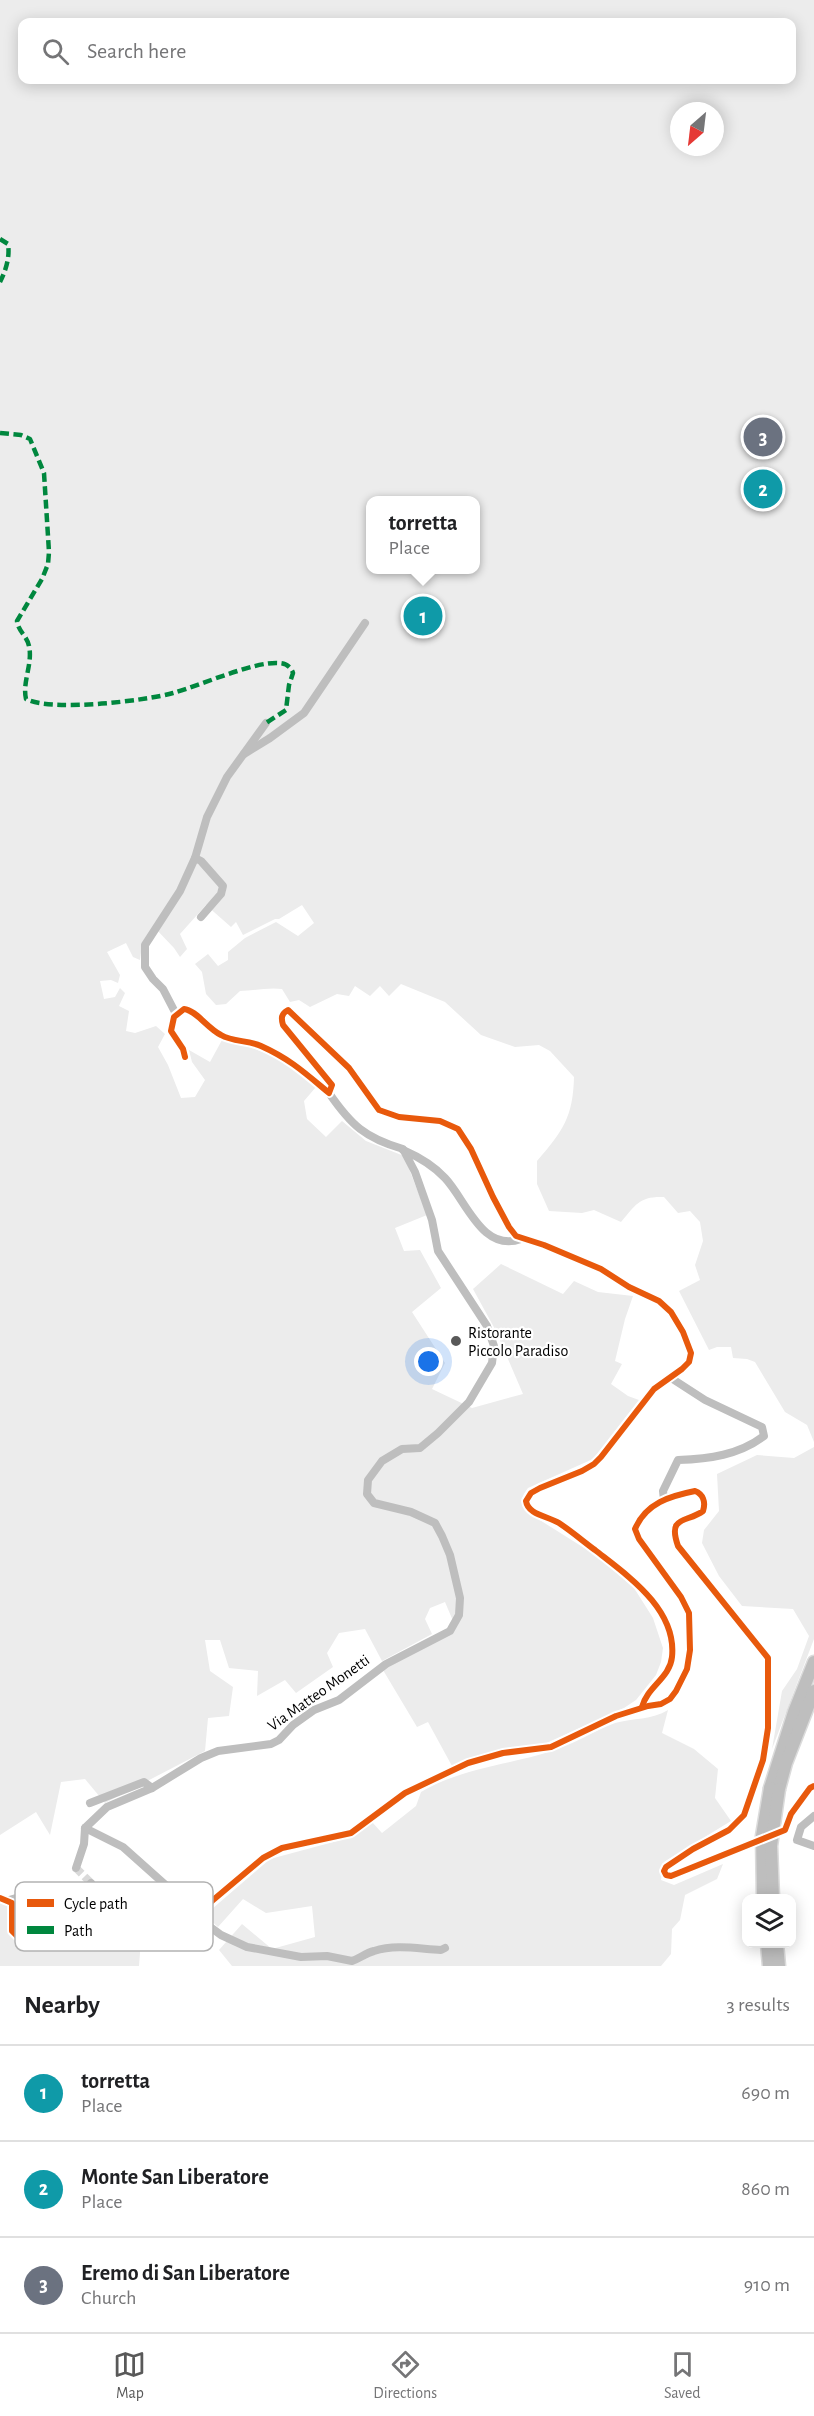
<!DOCTYPE html>
<style>
body{margin:0;font-family:"Alegreya Sans",sans-serif;background:#f2f2f2;color:#202124}
.controls{position:absolute;right:18px;bottom:18px;display:grid;overflow:hidden;border-radius:12px;box-shadow:0 3px 15px #0003}
.controls button{width:54px;height:54px;display:grid;place-items:center;padding:0;border:0;border-bottom:2px solid #e0e0e0;background:#fff;color:#202124;font:30px sans-serif}
.compass{position:absolute;left:670px;top:102px;width:54px;height:54px;border-radius:50%;background:#fff;box-shadow:0 3px 15px #0003;rotate:208deg}
.you{position:absolute;left:429px;top:1362px;width:21px;height:21px;margin:-15px;border:4px solid #fff;border-radius:50%;background:#1a73e8;box-shadow:0 0 0 9px #1a73e833}
.badge{display:grid;place-items:center;width:39px;height:39px;border-radius:50%;background:#595959;color:#fff;font-size:20px;font-weight:700}
.pin{position:absolute;translate:-50% -50%;border:3px solid #fff;box-shadow:0 2px 6px #0006}
.popup{position:absolute;left:366px;top:496px;width:114px;height:78px;box-sizing:border-box;display:grid;place-content:center;border-radius:12px;background:#fff;filter:drop-shadow(0 2px 4px #0005);font-size:20px;white-space:nowrap;color:#757577}
.popup b{font-size:22px;color:#202124}
.popup::after{content:'';position:absolute;left:50%;top:100%;margin-left:-12px;border:12px solid transparent;border-top-color:#fff}
.list{margin:0;padding:0;list-style:none}
h2{display:flex;justify-content:space-between;align-items:center;height:78px;margin:0;padding:0 24px;font-size:26px}
h2 small{font-size:20px;font-weight:400;color:#757577}
.list li{display:grid;grid-template-columns:39px 1fr auto;gap:18px;align-items:center;box-sizing:border-box;height:96px;padding:0 24px;border-top:2px solid #e0e0e0}
.list b{display:block;font-size:22px;white-space:nowrap}
.list p{margin:0;font-size:20px;white-space:nowrap;color:#757577}
.list em{font-size:20px;font-style:normal;color:#757577}
.icon{flex:none;width:33px;height:33px;fill:none;stroke:currentColor;stroke-width:2;stroke-linecap:round;stroke-linejoin:round}
.map{position:relative;flex:none;width:814px;height:1966px;overflow:hidden}
.search{position:absolute;background:#fff;box-shadow:0 3px 15px #0003;left:18px;right:18px;top:18px;height:66px;display:flex;align-items:center;gap:15px;box-sizing:border-box;padding:0 21px;border-radius:12px;color:#757577;font-size:22px}
.sheet{height:366px;background:#fff}
nav{display:flex;justify-content:space-around;align-items:center;box-sizing:border-box;height:84px;border-top:2px solid #e0e0e0;background:#fff;font-size:16px;color:#757577}
nav a{display:grid;justify-items:center;gap:3px}
nav .on{color:#595959}
.map>svg:first-child{display:block}
.green{fill:#ececec;fill-rule:evenodd}
.lines{fill:none;stroke-linecap:round;stroke-linejoin:round}
.minor-tunnel{stroke:#d9d9d9;stroke-width:8;stroke-dasharray:8 4;stroke-linecap:butt}
.highway-casing{stroke:#dbdbdb;stroke-width:15}
.minor{stroke:#bebebe;stroke-width:8}
.highway{stroke:#bebebe;stroke-width:12}
.highway-bridge-casing{stroke:#dbdbdb;stroke-width:15;stroke-linecap:butt}
.highway-bridge{stroke:#bebebe;stroke-width:12}
.quiet{stroke:#00873e;stroke-width:4.5;stroke-dasharray:9 4.5;stroke-linecap:butt}
.cycleway-casing{stroke:#fff;stroke-width:10}
.cycleway{stroke:#e8590c;stroke-width:6}
.poi-dot{fill:#595959;stroke:#fff;stroke-width:2}
.labels{text-anchor:middle;stroke-width:4.5;stroke-linejoin:round;paint-order:stroke}
.poi-label{font-size:16px;fill:#000;stroke:#fff;text-anchor:start}
.street-label{font-size:16px;fill:#000;stroke:#fff}
.key{fill:#fff;stroke:#b2b2b2;stroke-width:1.5}
.key-label{font-size:16px;fill:#000}
</style>
<div class="map">
<svg width="814" height="1966" viewBox="0 0 814 1966">
<rect width="100%" height="100%" fill="#fff"/>
<!-- green -->
<g class="green">
<path d="M0,0H814V1442L807,1425L785,1412L755,1362L747,1359L733,1358L731,1347H717L709,1350L679,1291L700,1280L695,1265L703,1241L700,1222L690,1211L678,1213L664,1197C640,1196 636,1204 621,1222L594,1210L582,1213L549,1211L537,1184V1161C563,1131 573,1117 574,1077L550,1051L539,1045L515,1047L481,1035L445,1002L401,984L389,996L380,986L370,996L355,986L349,996L337,994L310,1007L299,1000L290,1002L282,989C268,987 254,991 240,991L226,1004L216,1005L206,994L202,972L195,964L208,954L218,966L228,960V952L245,938L276,922L298,936L314,923L302,905L279,919H275L243,935L236,922L231,927L206,905L180,934L187,949L180,957L174,948L154,927L142,944L140,960L133,957L126,943L107,952L120,975L118,983L111,980L100,981L104,999L115,997L120,988L125,993L119,1006L129,1011L126,1031L135,1033L156,1026L165,1034L158,1047L168,1065L181,1098L195,1097L205,1080L192,1062L189,1050L210,1062L222,1040C255,1047 293,1060 316,1087L304,1101L307,1119L326,1137L342,1121L366,1141L404,1156L427,1215L395,1228L404,1251L420,1250L441,1288L412,1312L445,1363L432,1389L472,1408L523,1394L496,1331L473,1289L501,1264L563,1294L574,1281L598,1292L633,1296L625,1319L615,1361L622,1364L611,1384L628,1396L639,1400L593,1459L528,1488C521,1497 520,1502 527,1512L597,1556L634,1588L653,1618L663,1648L661,1662L656,1675L636,1700L624,1708L542,1745L452,1766L428,1722L417,1727L383,1670L456,1628L445,1602L430,1608L425,1619L432,1634L382,1661L365,1629L339,1633L327,1653L333,1667L296,1693L285,1680L257,1696L258,1671L229,1668L220,1640H205L210,1671L233,1687L229,1716L208,1718L205,1751L105,1803L85,1779L61,1782L50,1835L36,1812L0,1835ZM22,22H792V80H22ZM679,111H715V147H679ZM370,500H476V570H370Z"/>
<path d="M814,1447V1639L772,1749L782,1691L797,1669L809,1636L793,1609L742,1606L719,1576L702,1543L704,1530L719,1511L717,1474L757,1455L794,1458Z"/>
<path d="M668,1710L662,1733L694,1749L718,1769L715,1798L731,1821L664,1862L661,1880L674,1885L723,1864L717,1879L685,1895L680,1920L672,1929L671,1954L661,1966H232L219,1950L242,1924L272,1949L315,1937L312,1906L266,1913L243,1899L218,1927L205,1915L270,1859L352,1837L372,1822L382,1833L416,1806L421,1792C461,1768 508,1765 552,1751C574,1744 594,1731 615,1723C633,1718 652,1720 668,1710Z"/>
<path d="M0,1903H6L9,1908L7,1926L11,1935L26,1944L67,1945L141,1940L139,1966H0Z"/>
</g>
<g class="lines">
<!-- minor-tunnel -->
<path class="minor-tunnel" d="M76,1868L91,1883"/>
<!-- highway casing -->
<g class="highway-casing">
<g id="highway">
<path d="M770,1788L794,1712L814,1662"/>
<path d="M779,1789L786,1763L814,1691"/>
<path d="M767,1944L769,1966"/>
<path d="M777,1944L779,1966"/>
</g>
</g>
<!-- minor -->
<g class="minor">
<path d="M244,754L270,738L304,713L365,623"/>
<path d="M195,858L201,861L223,886L221,894L201,917"/>
<path d="M176,1014L163,989L153,979L145,967V945L180,891L195,858L207,817L227,777L266,723"/>
<path d="M185,1057L183,1049L171,1031L174,1017L184,1009C196,1010 207,1028 221,1035C233,1042 248,1040 261,1046C290,1059 305,1073 329,1093L332,1085L283,1025C281,1018 281,1014 288,1010L349,1068L379,1110L399,1117L440,1121L458,1129L471,1149L493,1197L509,1227L516,1236L544,1245L601,1269L629,1287L659,1301L671,1312L683,1332L691,1353L689,1362L682,1369L654,1389L601,1457L594,1464L582,1471L540,1488L531,1493L526,1501C528,1515 548,1516 559,1523C571,1531 583,1541 595,1550C628,1576 677,1609 672,1657C670,1678 647,1687 642,1707"/>
<path d="M403,1150C419,1157 433,1165 445,1178C466,1200 482,1253 521,1239"/>
<path d="M664,1500L663,1491L678,1460C709,1459 739,1455 764,1436L762,1427L705,1400L671,1378"/>
<path d="M90,1803L144,1782L152,1788"/>
<path d="M814,1816L801,1827L797,1840L814,1846"/>
<path d="M85,1828L123,1847L188,1905L194,1915L221,1935L247,1947L301,1957L327,1956L352,1961C360,1958 366,1953 374,1951C396,1944 419,1949 441,1950L445,1948"/>
<path d="M76,1868L84,1844L85,1828L107,1807L152,1788L201,1758L218,1751L271,1744L279,1740L293,1725L314,1710L339,1700L386,1664L450,1631L459,1615L460,1598L450,1555L442,1536L435,1523L411,1512L374,1503L367,1494L368,1480L382,1461L402,1449L420,1448L438,1433L469,1402L492,1363L494,1346L487,1326L438,1251L432,1220L415,1172L403,1149C365,1138 351,1125 329,1093"/>
<path d="M0,1898L12,1903V1931L17,1936L27,1939L166,1932L187,1922L263,1858L282,1848L351,1833L405,1793L468,1763L503,1753L551,1747L616,1716L648,1706L661,1704L670,1699L676,1691L687,1669L690,1650L689,1613L681,1597L639,1539L635,1529C646,1503 670,1496 695,1491C703,1494 706,1502 703,1511C687,1523 667,1515 678,1546L768,1658V1728L763,1760L744,1815L729,1830L693,1849L666,1867L664,1871L666,1875L671,1876L785,1830L791,1814L810,1788L814,1786"/>
<path d="M9,1900L30,1894L41,1914C62,1907 77,1901 91,1883"/>
</g>
<!-- highway -->
<use href="#highway" class="highway"/>
<!-- highway-bridge casing -->
<g class="highway-bridge-casing">
<g id="highway-bridge">
<path d="M763,1898L762,1836L770,1788"/>
<path d="M773,1898L771,1846L779,1789"/>
</g>
</g>
<!-- highway-bridge -->
<use href="#highway-bridge" class="highway-bridge"/>
<!-- quiet -->
<g class="quiet">
<path d="M0,239L8,244C10,257 6,270 0,282"/>
<path d="M0,433L21,435L30,439L44,473L49,552L48,564L42,579L17,621C18,631 27,636 29,646C33,664 22,682 26,699C50,712 145,701 173,693C199,686 254,661 279,663C286,663 291,667 293,673L289,685L286,710L266,723"/>
</g>
<!-- cycleway casing -->
<g class="cycleway-casing">
<g id="cycleway">
<path d="M185,1057L183,1049L171,1031L174,1017L184,1009C196,1010 207,1028 221,1035C233,1042 248,1040 261,1046C290,1059 305,1073 329,1093L332,1085L283,1025C281,1018 281,1014 288,1010L349,1068L379,1110L399,1117L440,1121L458,1129L471,1149L493,1197L509,1227L516,1236L544,1245L601,1269L629,1287L659,1301L671,1312L683,1332L691,1353L689,1362L682,1369L654,1389L601,1457L594,1464L582,1471L540,1488L531,1493L526,1501C528,1515 548,1516 559,1523C571,1531 583,1541 595,1550C628,1576 677,1609 672,1657C670,1678 647,1687 642,1707"/>
<path d="M0,1898L12,1903V1931L17,1936L27,1939L166,1932L187,1922L263,1858L282,1848L351,1833L405,1793L468,1763L503,1753L551,1747L616,1716L648,1706L661,1704L670,1699L676,1691L687,1669L690,1650L689,1613L681,1597L639,1539L635,1529C646,1503 670,1496 695,1491C703,1494 706,1502 703,1511C687,1523 667,1515 678,1546L768,1658V1728L763,1760L744,1815L729,1830L693,1849L666,1867L664,1871L666,1875L671,1876L785,1830L791,1814L810,1788L814,1786"/>
</g>
</g>
<!-- cycleway -->
<use href="#cycleway" class="cycleway"/>
</g>
<!-- markers -->
<circle class="poi-dot" cx="456" cy="1341" r="6"/>
<g class="labels">
<!-- poi labels -->
<g class="poi-label">
<text x="468" y="1338">Ristorante<tspan x="468" dy="18">Piccolo Paradiso</tspan></text>
</g>
<!-- street labels -->
<g class="street-label">
<text transform="translate(318 1692) rotate(-35)" y="6">Via Matteo Monetti</text>
</g>
</g>
<!-- legend -->
<rect x="15" y="1882" width="198" height="69" rx="9" class="key"/>
<rect x="27" y="1899" width="27" height="8" fill="#e8590c"/>
<rect x="27" y="1926" width="27" height="8" fill="#00873e"/>
<g class="key-label">
<text x="64" y="1909">Cycle path</text>
<text x="64" y="1936">Path</text>
</g>
</svg>
<div class="controls">
<button><svg class="icon" aria-label="layers" viewBox="0 0 24 24"><path d="M12 4l9 5-9 5-9-5zM3 14l9 5 9-5"/></svg></button>
</div>
<svg class="compass" viewBox="-18 -18 36 36"><path d="M0-13l5 13h-10z" fill="#e53935"/><path d="M0 13l5-13h-10z" fill="#757577"/></svg>
<div class="you"></div>
<div class="pin badge" style="left:423px;top:616px;background:#0f9aa8">1</div>
<div class="popup"><b>torretta</b>Place</div>
<div class="pin badge" style="left:763px;top:489px;background:#0f9aa8">2</div>
<div class="pin badge" style="left:763px;top:437px;background:#6b7280">3</div>
<div class="search"><svg class="icon" aria-label="search" viewBox="0 0 24 24"><circle cx="10" cy="10" r="6"/><path d="M15 15l6 6"/></svg>Search here</div>
</div>
<section class="sheet">
<h2>Nearby<small>3 results</small></h2>
<ul class="list">
<li><span class="badge" style="background:#0f9aa8">1</span><div><b>torretta</b><p>Place</p></div><em>690 m</em></li>
<li><span class="badge" style="background:#0f9aa8">2</span><div><b>Monte San Liberatore</b><p>Place</p></div><em>860 m</em></li>
<li><span class="badge" style="background:#6b7280">3</span><div><b>Eremo di San Liberatore</b><p>Church</p></div><em>910 m</em></li>
</ul>
</section>
<nav>
<a class="on"><svg class="icon" aria-label="map" viewBox="0 0 24 24"><path d="M3 6l6-2 6 2 6-2v14l-6 2-6-2-6 2zM9 4v14M15 6v14"/></svg>Map</a>
<a><svg class="icon" aria-label="directions" viewBox="0 0 24 24"><path d="M12 3l9 9-9 9-9-9zM9 14v-3h6M13 9l2 2-2 2"/></svg>Directions</a>
<a><svg class="icon" aria-label="saved" viewBox="0 0 24 24"><path d="M7 4h10v16l-5-4-5 4z"/></svg>Saved</a>
</nav>
